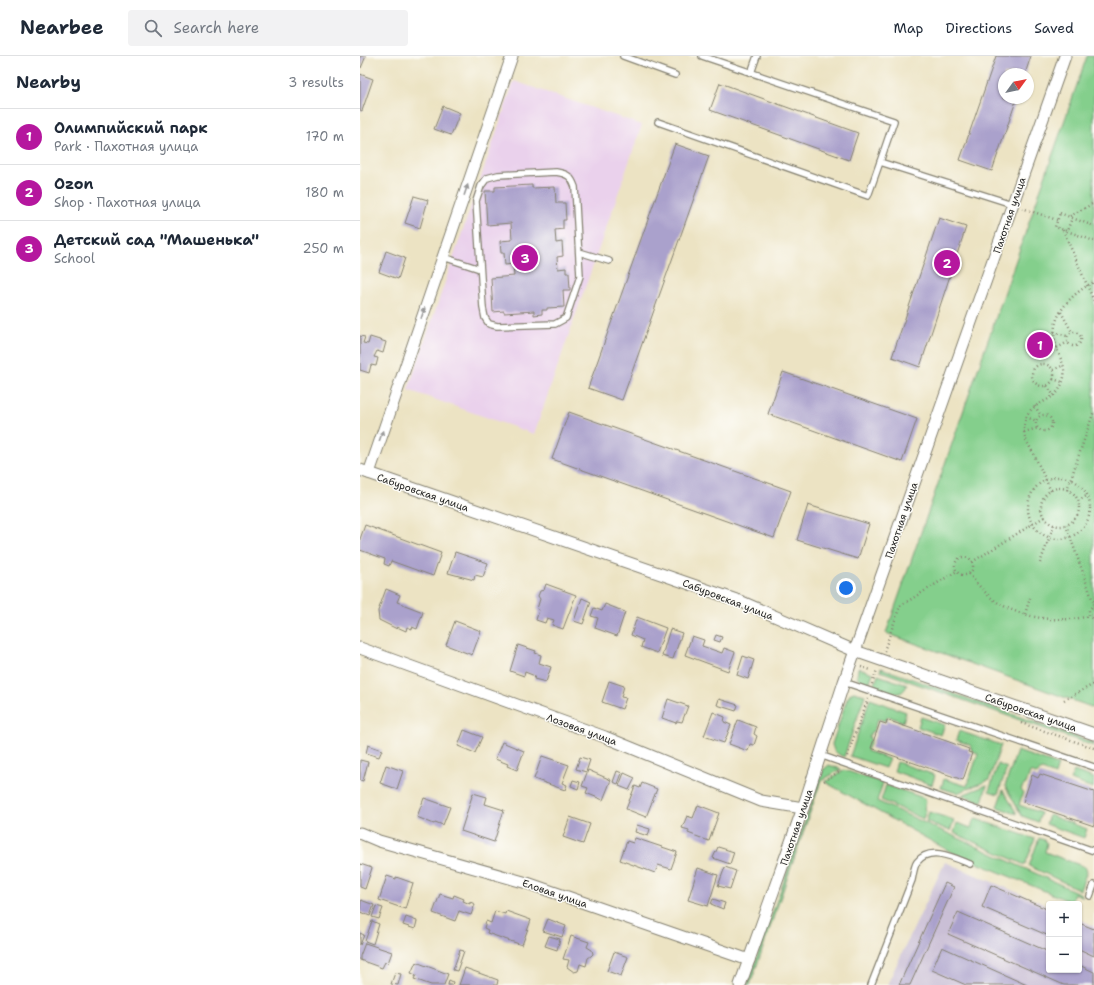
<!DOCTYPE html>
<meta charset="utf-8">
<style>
body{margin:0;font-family:"Shantell Sans",sans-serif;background:#f2f2f3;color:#1f2937}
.controls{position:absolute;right:12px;bottom:12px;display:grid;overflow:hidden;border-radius:4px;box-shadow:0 1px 3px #0004}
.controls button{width:36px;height:36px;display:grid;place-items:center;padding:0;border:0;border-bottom:1px solid #e0e1e3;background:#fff;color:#1f2937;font:20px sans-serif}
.compass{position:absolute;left:638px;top:12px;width:36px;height:36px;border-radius:50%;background:#fff;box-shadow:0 1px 3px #0004;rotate:57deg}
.you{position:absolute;left:486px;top:532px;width:14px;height:14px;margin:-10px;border:3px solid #fff;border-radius:50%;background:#1a73e8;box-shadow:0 0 0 6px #1a73e833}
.badge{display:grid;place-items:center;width:26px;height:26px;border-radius:50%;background:#b5179e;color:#fff;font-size:13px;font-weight:700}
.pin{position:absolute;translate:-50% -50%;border:2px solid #fff;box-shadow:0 1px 4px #0006}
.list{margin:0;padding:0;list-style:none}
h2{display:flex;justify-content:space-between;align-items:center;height:52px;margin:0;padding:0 16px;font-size:17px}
h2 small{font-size:13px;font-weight:400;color:#747a83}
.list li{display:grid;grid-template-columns:26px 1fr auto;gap:12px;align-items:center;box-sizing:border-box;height:56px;padding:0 16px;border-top:1px solid #e0e1e3}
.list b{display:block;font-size:15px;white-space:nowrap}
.list p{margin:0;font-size:13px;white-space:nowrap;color:#747a83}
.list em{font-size:13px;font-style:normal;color:#747a83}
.icon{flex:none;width:22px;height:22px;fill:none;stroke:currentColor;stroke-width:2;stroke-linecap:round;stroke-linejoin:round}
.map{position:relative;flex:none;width:734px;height:929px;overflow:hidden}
header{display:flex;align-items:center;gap:24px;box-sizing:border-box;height:56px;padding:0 20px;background:#fff;border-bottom:1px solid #e0e1e3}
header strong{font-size:19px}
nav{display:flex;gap:22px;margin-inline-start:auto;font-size:14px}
.search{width:280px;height:36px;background:#f2f2f3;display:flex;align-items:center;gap:10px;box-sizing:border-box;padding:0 14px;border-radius:4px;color:#747a83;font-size:15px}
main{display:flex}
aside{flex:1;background:#fff}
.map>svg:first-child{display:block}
.built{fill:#ead1ec}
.industrial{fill:#cabfd6}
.green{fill:#84cf8c;stroke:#507654}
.building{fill:#aaa1cc}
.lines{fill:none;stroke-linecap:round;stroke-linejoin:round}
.lane-casing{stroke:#848070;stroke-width:8}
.street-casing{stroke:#848070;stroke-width:13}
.path{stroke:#848070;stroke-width:2.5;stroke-dasharray:1 3;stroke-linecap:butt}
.lane{stroke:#fff;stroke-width:5.5}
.street{stroke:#fff;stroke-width:11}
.oneway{fill:#999}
.labels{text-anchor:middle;stroke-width:3;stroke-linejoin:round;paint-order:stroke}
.street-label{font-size:10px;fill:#1c1c1c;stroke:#fdfcf7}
</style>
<header>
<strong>Nearbee</strong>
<div class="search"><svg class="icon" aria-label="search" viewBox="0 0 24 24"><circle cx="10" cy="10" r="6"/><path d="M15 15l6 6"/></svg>Search here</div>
<nav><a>Map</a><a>Directions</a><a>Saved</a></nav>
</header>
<main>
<aside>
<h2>Nearby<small>3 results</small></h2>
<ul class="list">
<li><span class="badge">1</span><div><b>Олимпийский парк</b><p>Park · Пахотная улица</p></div><em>170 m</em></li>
<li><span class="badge">2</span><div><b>Ozon</b><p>Shop · Пахотная улица</p></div><em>180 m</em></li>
<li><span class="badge">3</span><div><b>Детский сад &quot;Машенька&quot;</b><p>School</p></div><em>250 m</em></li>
</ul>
</aside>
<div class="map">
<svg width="734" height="929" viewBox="0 0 734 929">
<rect width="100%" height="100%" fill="#fdfcf7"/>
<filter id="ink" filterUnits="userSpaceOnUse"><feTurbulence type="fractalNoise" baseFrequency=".025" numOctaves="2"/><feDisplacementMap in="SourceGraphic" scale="8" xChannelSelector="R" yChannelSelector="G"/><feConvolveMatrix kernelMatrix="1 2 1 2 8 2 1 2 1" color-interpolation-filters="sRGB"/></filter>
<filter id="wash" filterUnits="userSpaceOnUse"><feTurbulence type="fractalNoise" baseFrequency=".012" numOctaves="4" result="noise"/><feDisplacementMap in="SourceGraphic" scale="16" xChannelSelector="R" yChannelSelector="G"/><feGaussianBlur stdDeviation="0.9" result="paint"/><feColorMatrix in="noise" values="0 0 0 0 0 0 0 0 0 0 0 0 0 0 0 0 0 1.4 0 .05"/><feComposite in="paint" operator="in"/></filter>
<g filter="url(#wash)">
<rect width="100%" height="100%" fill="#ece3c3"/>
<!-- built -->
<path class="built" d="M154,25L282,69L174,378L48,334Z"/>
<!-- industrial -->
<path class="industrial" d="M585,806L689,850V914H719V863L734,870V929H527Z"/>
<!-- green -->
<g class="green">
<path d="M727,0H734V652L526,577Z"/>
<path d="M498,612L513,617L509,628L501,626L497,621Z"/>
<path d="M521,612L734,687V690L520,615Z"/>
<path d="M518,619L547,629C541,645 525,634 514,630Z"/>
<path d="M494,636L505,639L484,701C477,698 473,695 472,688L487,643L491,637Z"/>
<path d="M510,643L546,656L543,666L528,660L526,665L518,663L514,675L511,676L509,681L511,684L507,695L529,703L525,712L490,700Z"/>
<path d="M561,661L585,669L581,679L558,671Z"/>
<path d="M599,675L641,689L629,724L597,737L581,732L584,723L607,730L618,698L612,695L610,689L596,684Z"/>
<path d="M657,695L698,709L695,719L682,714L676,718L670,716L666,728L663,730L661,734L663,736L659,749L681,757L678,766L662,760L645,730Z"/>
<path d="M537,706L575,719L572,729L534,715Z"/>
<path d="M638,708L647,712L638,738L629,735Z"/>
<path d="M469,709L481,713L461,725L390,929H387L463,714Z"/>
<path d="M484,714L523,727L517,745L721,838L723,841L714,837L711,846L591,796L465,726Z"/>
<path d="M714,715L734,722L733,732L710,724Z"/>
<path d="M526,729L564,742L566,746L564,753L566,754L563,763L521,744Z"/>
<path d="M627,729L622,746L602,739Z"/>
<path d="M643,734L657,758L637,751Z"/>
<path d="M569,756L594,764L590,775L566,765Z"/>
<path d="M689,759L727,773L724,782L686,768Z"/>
<path d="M616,763L675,783L665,809L594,777L597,767L611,772L613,765Z"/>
<path d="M679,782L684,784L687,787L685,796L725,811L727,815L720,834L669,810Z"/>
</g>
<g id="blocks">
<!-- building -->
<g class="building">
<path d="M0,0H6L1,12L0,11Z"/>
<path d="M636,0H671L665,18H644V42H657L632,115L600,104Z"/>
<path d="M0,18L13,23L2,55L0,54Z"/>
<path d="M360,27L498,77L489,104L350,54Z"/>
<path d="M83,50L100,57L91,79L74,73Z"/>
<path d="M315,88L349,100L262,344L228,332Z"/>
<path d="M172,129V132L195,131L196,147H205L206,164H203V173L195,174L196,187L202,186L203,200L197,201L198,213L206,212V217H209L210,234H203L204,251L187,252V254H182V258L174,259V255L144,257V255L133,256L131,222L154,220L153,208L145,209L144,197H141L140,185L152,184L151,167L127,169L125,135H135V131Z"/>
<path d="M54,140L68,144L60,172L45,167Z"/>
<path d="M579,162L606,171L560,311L532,301Z"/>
<path d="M26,195L45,202L38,223L19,216Z"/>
<path d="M0,280L5,281L3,287L8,288L10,281L26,286L23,297L17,295L14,301L18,302L16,310L11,309L9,317L0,314Z"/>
<path d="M423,316L557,363L542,406L408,358Z"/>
<path d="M209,356L431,435L414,482L192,403Z"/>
<path d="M448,449L509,468L498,503L437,484Z"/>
<path d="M5,469L81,497L73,520L31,505L29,510L24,508L25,503L0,494V483Z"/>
<path d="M95,496L128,507L123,521L115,519L114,524L88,517Z"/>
<path d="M186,528L216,539L203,573L192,569L194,564L187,562L185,567L176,564L179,554L177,553L180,543L178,540L180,535L184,534Z"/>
<path d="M26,533L40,539L37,546L63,556L57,573L52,571V573L47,571L46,575L37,571V573L19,564L18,555Z"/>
<path d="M222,542L231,546L223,568L214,565Z"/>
<path d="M245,548L265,556L257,580L235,572L238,562L231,560L234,552L242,555Z"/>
<path d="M277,561L306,572L297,597L281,591L283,584L271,579Z"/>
<path d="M95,565L121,575L112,599L86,589Z"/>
<path d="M310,573L322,577L313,603L302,600Z"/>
<path d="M356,579L362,581L360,586L354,584Z"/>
<path d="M332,580L344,584L342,590L362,597L364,592L375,596L368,615L325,599Z"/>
<path d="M158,589L176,595L175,597L181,599L179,607L191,611L186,626L174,623L175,620L165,616L164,620L150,615Z"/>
<path d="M383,600L394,604L388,623L377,619Z"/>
<path d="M249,625L264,630L261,641L266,642L262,653L242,646Z"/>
<path d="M308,643L328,650L322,666L317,665L316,667L302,662Z"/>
<path d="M359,643L378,649L376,655L357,649Z"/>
<path d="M353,656L365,661L364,666L371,669L364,687L344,680Z"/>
<path d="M378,664L396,671L394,678L397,680L394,689L390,688L388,695L369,688Z"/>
<path d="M527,664L609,693L608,696L612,697L603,724L511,692L520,666L526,668Z"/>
<path d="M104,674L122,681L115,697L98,690Z"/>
<path d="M142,686L164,695L157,714L147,710L148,708L135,703Z"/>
<path d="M8,689L22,694L19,701L6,697Z"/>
<path d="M182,700L209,709L202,727L207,729L205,734L174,723Z"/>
<path d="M220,701L230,704L226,716L216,713Z"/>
<path d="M0,704L8,706L3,725L0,724Z"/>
<path d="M26,709L43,715L37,733L20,727Z"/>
<path d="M228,714L251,724L243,744L226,737L228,732L222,730Z"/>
<path d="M257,715L262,717L258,728L253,726Z"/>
<path d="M264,717L275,722L269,734L259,730Z"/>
<path d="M680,718L734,736V770L663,746L672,719L678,722Z"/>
<path d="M213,724L220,726L218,733L211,730Z"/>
<path d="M282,727L297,733L286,761L266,753L275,730L280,732Z"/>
<path d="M113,737L127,741L125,748L144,754L134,786L101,775Z"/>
<path d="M64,742L90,751L83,769L75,766L74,768L57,761Z"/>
<path d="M338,749L359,757L349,785L328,777L329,774L322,772L327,760L333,762Z"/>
<path d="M210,761L230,768L223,788L203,781Z"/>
<path d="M277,769L290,773L288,780L275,776Z"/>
<path d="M275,782L317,796L311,813L298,809L295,817L260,804L267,785L273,787Z"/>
<path d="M358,791L374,796L370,808L353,802Z"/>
<path d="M0,808L12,812L5,833L0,831Z"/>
<path d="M365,811L376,815L370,833L358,830Z"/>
<path d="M338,812L358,819L348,850L328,844Z"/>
<path d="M27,820L36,823V821L53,827L45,853L19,844Z"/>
<path d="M585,827L594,831L550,929H539Z"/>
<path d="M631,829L689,854V880L622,851Z"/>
<path d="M80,838L93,842L94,839L104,843L103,845L110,848V846L115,848L111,859L99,855L95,865L73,857Z"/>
<path d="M353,843L365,847L363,853L351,848Z"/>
<path d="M1,844L14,849L10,860L0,856Z"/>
<path d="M16,850L23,852L19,863L12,861Z"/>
<path d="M135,855L145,858L146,855L171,864L162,889L127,877L128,874L124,872L126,865L131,867Z"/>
<path d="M598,856L689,896V914H719V909L734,916V929H704L588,878Z"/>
<path d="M46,861L57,865L55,873L43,869Z"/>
<path d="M188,863L206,870L202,881L183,875Z"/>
<path d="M12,865L19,868L13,888L5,885Z"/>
<path d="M719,867L734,873V900L719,893Z"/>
<path d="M0,877L4,879L0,889Z"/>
<path d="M189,880L200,883L197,894L185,890Z"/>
<path d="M211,880L229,886L227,891L232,894L233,898L231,900L228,902L226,910L220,908L218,915L214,916L207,911L209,904L203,903Z"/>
<path d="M5,887L32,896L28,907L25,906L22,912L0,904V900Z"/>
<path d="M582,891L667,929H606L572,914Z"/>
<path d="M100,894L104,895L97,915L93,914Z"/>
<path d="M254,896L268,901L261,920L247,915Z"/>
<path d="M56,906L88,918L84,929H71L54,923L56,919L51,917Z"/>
<path d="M105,912L138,924L137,929H99Z"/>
<path d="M35,917L41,918L38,929L31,928Z"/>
<path d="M89,924L93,926L92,929H88Z"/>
</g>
</g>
</g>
<g filter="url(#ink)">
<use href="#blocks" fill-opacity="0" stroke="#848070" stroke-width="1"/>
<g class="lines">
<!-- lane casing -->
<g class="lane-casing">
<g id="lane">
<path d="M263,0L315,19"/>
<path d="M342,0L534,65L520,106"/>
<path d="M391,17L397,0"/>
<path d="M298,66L508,140L520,106L652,148"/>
<path d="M196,116C208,118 211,120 215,131L220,220L206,262L195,268L137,270L129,268L125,262L123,252L116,145L121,130L127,122L138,119Z"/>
<path d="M219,196L249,205"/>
<path d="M83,201L120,213"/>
<path d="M484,626L734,711"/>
<path d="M460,699L734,795"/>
<path d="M730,840L734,829"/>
<path d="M511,929L552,824C553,819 554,810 557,806C570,789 595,802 610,808"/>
</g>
</g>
<!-- street casing -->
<g class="street-casing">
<g id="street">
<path d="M0,414L382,546L495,595L734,678"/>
<path d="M9,417L152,0"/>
<path d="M0,592L245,681L401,745L443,752"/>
<path d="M0,777L19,785L167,827L389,904"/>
<path d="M380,929L443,752L484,626L705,0"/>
</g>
</g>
<!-- path -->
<g class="path">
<path d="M662,152L697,164"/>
<path d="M700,157L712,162L707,175L695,171Z"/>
<path d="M710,160L734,147"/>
<path d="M712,162L734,170"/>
<path d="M703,174L734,245"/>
<path d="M707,175L734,185"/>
<path d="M701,256L712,276"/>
<circle cx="714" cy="283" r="7"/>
<path d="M694,276L707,280"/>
<path d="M697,292L708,286"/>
<circle cx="683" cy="319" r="11"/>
<path d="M693,314L704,309"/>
<path d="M693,323L702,326"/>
<path d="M687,330L694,340"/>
<path d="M675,350L681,360"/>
<circle cx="684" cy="367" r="8"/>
<path d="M666,361L677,365"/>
<path d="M664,376L678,372"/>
<circle cx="699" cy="452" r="31"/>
<circle cx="700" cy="451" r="19"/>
<path d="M707,434L734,355"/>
<path d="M691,435C685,423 680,411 674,399C670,390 664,384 664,374C664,344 690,350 700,332C711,311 698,304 695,285C690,259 712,237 734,226"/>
<path d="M718,445L728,439"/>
<path d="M706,469L734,548"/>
<circle cx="604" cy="510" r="9"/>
<path d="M612,506L684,461"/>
<path d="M680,507L694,469"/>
<path d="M609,518C618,529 628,541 640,548C666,563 700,567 730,560"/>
<path d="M734,548L729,554V559L734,565"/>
<path d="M665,558L671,539"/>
<path d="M524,595L540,550L597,515"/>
<path d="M501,611L511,614"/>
<path d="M512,628L517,614"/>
<path d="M704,644L734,628"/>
<path d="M661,667L734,692"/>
<path d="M487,700L508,643"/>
<path d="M464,725L480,715"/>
</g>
<!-- lane -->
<use href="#lane" class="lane"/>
<!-- street -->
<use href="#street" class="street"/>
</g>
<!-- one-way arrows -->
<defs><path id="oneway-solid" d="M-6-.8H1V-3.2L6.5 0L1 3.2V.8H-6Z"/></defs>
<g class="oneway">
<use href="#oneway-solid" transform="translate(106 134) rotate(-71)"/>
<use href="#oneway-solid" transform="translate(63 257) rotate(-71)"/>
<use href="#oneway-solid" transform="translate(21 380) rotate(-71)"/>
</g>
</g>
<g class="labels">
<!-- street labels -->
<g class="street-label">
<text transform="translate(649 159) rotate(-71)" y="4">Пахотная улица</text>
<text transform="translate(63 436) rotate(19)" y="4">Сабуровская улица</text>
<text transform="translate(541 464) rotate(-71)" y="4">Пахотная улица</text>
<text transform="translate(368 543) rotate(21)" y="4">Сабуровская улица</text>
<text transform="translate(671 656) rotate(19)" y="4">Сабуровская улица</text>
<text transform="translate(222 673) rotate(20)" y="4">Лозовая улица</text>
<text transform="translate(436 771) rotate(-71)" y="4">Пахотная улица</text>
<text transform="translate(195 837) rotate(19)" y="4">Еловая улица</text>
</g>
</g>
</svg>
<div class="controls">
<button>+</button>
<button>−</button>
</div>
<svg class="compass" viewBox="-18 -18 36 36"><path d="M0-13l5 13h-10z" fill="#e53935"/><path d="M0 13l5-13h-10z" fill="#747a83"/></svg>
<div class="you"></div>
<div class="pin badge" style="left:680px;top:289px">1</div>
<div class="pin badge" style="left:587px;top:207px">2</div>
<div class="pin badge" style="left:165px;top:202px">3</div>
</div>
</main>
